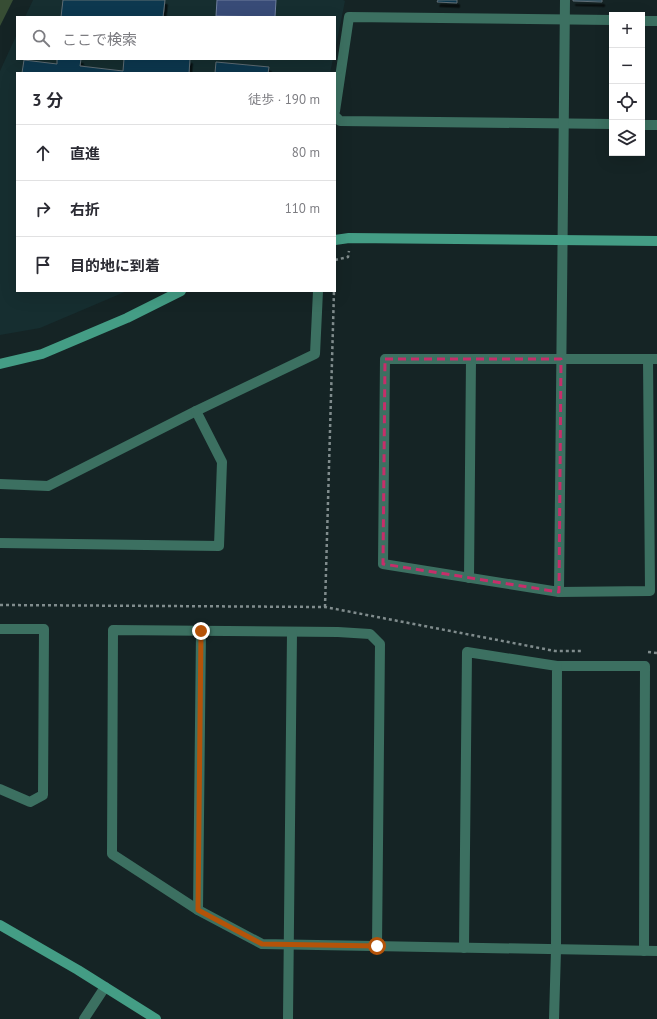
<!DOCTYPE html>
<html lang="ja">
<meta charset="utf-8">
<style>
body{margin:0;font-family:"PT Sans","Noto Sans JP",sans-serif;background:#f7f7f7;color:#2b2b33}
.controls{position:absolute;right:12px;top:12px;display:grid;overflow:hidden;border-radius:0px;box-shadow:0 4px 16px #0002}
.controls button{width:36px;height:36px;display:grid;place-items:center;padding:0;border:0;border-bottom:1px solid #e1e1e2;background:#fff;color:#2b2b33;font:20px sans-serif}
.stop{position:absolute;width:12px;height:12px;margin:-9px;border:3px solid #b45309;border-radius:50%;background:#fff}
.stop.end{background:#b45309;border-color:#fff;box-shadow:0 1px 4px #0008}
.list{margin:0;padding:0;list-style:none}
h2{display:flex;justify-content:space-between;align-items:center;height:52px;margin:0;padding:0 16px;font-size:17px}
h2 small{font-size:13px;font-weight:400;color:#7c7c81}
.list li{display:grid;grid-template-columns:26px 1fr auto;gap:12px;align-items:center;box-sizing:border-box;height:56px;padding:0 16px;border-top:1px solid #e1e1e2}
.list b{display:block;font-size:15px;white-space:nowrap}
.list em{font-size:13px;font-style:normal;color:#7c7c81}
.icon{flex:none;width:22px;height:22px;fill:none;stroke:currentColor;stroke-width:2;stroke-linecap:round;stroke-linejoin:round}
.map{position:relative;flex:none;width:657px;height:1019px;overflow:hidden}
.search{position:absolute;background:#fff;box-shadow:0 4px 16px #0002;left:16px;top:16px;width:320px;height:44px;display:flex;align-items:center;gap:10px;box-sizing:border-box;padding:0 14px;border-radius:0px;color:#7c7c81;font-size:15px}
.panel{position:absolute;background:#fff;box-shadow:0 4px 16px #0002;left:16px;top:72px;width:320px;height:220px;border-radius:0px}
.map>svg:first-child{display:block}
.built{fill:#162e30}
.green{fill:#374d34}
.water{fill:#384b77;stroke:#6e7e9d}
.building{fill:#09394f;stroke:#606d75;filter:url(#shadow)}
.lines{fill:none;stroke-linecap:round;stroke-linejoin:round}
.path{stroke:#808c8d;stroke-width:2.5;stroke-dasharray:3 3;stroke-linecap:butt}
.street{stroke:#3c7061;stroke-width:10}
.secondary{stroke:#449d85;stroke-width:10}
.route{stroke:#b45309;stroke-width:5}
.marked{fill:none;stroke:#c62e6a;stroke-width:3;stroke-dasharray:8 5;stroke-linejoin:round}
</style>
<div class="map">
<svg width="657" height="1019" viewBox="0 0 657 1019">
<defs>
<filter id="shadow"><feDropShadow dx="2.5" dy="4.5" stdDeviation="0" flood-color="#0009"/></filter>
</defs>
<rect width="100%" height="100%" fill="#152425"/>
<!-- built -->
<g class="built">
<path d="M33,0H343L345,1L335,50V17H25Z"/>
<path d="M17,34V59H333L330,73H17V291H127L40,328L0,335V71Z"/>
</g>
<!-- green -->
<path class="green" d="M0,0H13L0,26Z"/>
<!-- water -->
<path class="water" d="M217,0H276L275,17L216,16Z"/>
<!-- building -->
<g class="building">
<path d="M63,0H165L163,17H61Z"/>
<path d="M438,0H457V3L437,2Z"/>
<path d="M573,0H602V2L573,1Z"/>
<path d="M57,59H81L80,66L123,71L124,59H190L189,73H22L24,60L57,64Z"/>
<path d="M216,62L269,67L268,73H215Z"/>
</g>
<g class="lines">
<!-- path -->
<g class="path">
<path d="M335,260L348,257L349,251"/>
<path d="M0,605L325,607L555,651H583"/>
<path d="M325,607L334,291"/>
<path d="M648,652L657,653"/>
</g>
<!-- street -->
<g class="street">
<path d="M642,21H657"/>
<path d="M335,111L349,17L612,20"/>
<path d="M335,116L340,121L612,124"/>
<path d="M642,125H657"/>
<path d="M648,359L650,591L559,592L383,564L385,359C473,359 561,359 648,359H657"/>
<path d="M0,484L48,486L196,411L315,354L318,291"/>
<path d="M0,543L219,546L222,462L196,411"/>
<path d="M469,578L471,359"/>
<path d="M559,592L565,0"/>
<path d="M0,629H44L43,795L30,802L0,789"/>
<path d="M557,666H645L644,951"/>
<path d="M198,910L201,631"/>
<path d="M377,946L380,644L370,634L338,632L113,630L112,854L198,910L262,944L657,951"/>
<path d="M464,948L467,652L557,666L556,950L554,1019"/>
<path d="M84,1019L105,987"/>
<path d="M288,1019L292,632"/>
</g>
<!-- secondary -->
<g class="secondary">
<path d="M335,240L349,238L657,241"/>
<path d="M0,364L42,354L127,318L181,291"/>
<path d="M0,925L78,970L156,1019"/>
</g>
</g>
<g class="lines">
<!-- route -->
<path class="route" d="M201,631L198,910L262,944L377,946"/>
</g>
<!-- marked area -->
<path class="marked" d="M385,359H561L559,592L383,564Z"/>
</svg>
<div class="controls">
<button>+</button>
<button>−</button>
<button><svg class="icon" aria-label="locate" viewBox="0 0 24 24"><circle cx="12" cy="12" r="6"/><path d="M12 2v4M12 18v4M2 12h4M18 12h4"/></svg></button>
<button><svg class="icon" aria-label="layers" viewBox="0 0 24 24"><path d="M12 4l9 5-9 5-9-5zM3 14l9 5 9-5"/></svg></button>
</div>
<div class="stop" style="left:377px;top:946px"></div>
<div class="stop end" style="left:201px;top:631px"></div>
<div class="search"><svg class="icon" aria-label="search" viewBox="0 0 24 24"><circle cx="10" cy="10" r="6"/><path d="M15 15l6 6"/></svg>ここで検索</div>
<section class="panel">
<h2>3 分<small>徒歩 · 190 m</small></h2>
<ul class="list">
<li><svg class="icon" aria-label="ahead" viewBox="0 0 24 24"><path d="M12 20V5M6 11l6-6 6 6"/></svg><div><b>直進</b></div><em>80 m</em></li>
<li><svg class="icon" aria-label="right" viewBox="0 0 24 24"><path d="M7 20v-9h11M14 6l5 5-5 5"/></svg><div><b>右折</b></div><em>110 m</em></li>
<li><svg class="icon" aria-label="arrive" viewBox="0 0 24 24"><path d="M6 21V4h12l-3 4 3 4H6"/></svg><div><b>目的地に到着</b></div></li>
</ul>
</section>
</div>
